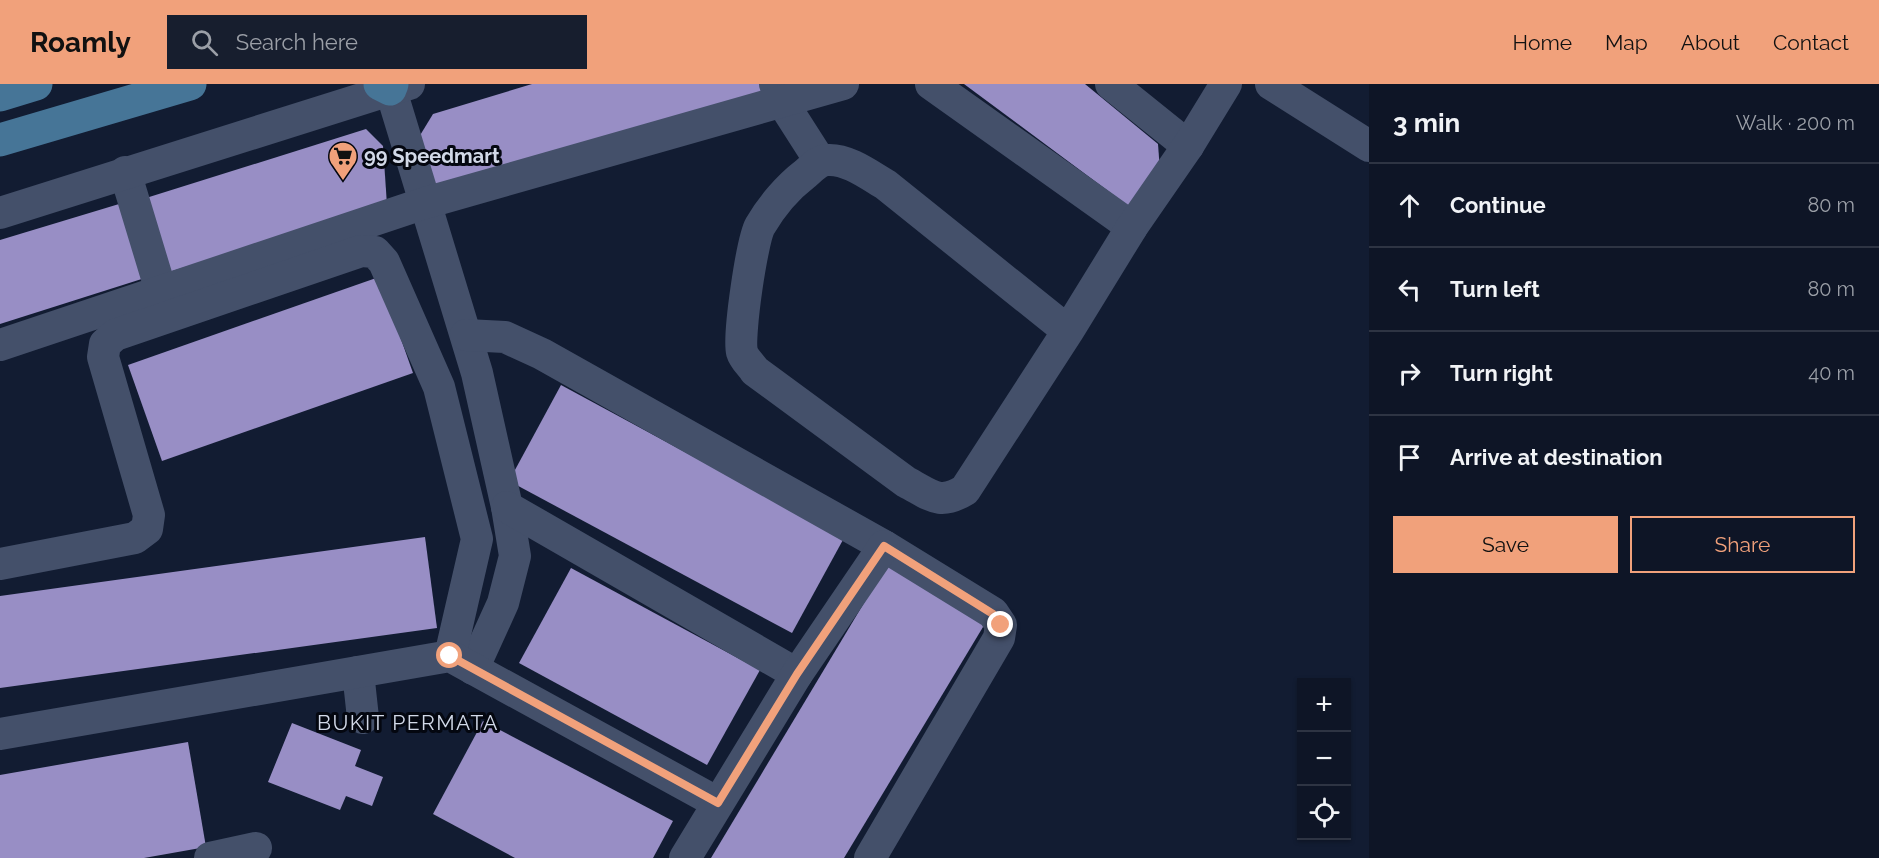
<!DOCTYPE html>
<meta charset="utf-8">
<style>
body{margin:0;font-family:Raleway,sans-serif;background:#171e2e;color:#f1f3f6}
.controls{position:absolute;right:18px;bottom:18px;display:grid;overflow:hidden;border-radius:0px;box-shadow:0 2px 4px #0004}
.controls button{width:54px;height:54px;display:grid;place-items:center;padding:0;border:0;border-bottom:2px solid #2e3443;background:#0e1526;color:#f1f3f6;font:30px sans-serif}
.stop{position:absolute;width:18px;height:18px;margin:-14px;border:4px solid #f1a17b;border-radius:50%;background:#fff}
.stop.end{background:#f1a17b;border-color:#fff;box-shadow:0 2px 6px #0008}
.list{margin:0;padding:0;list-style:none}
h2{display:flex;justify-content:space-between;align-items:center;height:78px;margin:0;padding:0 24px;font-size:26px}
h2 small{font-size:20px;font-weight:400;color:#9b9fa7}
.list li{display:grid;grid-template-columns:39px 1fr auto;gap:18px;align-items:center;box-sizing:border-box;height:84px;padding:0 24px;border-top:2px solid #2e3443}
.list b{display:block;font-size:22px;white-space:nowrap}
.list em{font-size:20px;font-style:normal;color:#9b9fa7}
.actions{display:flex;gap:12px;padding:18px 24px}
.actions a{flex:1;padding:14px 0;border:2px solid #f1a17b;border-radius:0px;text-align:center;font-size:21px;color:#f1a17b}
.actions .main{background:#f1a17b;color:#111}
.icon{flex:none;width:33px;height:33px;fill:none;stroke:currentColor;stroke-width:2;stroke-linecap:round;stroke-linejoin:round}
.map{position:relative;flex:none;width:1369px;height:774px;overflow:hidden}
header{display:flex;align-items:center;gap:36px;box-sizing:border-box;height:84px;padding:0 30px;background:#f1a17b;color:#111}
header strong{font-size:28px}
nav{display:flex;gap:33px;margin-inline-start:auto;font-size:21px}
.search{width:420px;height:54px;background:#171e2e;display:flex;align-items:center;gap:15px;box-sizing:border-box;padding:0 21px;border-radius:0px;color:#9b9fa7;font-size:22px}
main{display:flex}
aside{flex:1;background:#0e1526}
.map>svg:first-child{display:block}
.building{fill:#988ec5}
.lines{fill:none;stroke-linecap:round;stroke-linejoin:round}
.minor{stroke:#44506a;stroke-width:32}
.major{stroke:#467597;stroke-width:33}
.route{stroke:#f1a17b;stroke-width:8}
.labels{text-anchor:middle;stroke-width:6;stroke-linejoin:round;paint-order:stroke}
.poi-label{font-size:20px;font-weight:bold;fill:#d2d9e8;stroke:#040710;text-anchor:start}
.neighbourhood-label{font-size:21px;letter-spacing:1.5px;fill:#d2d9e8;stroke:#040710}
</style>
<header>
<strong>Roamly</strong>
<div class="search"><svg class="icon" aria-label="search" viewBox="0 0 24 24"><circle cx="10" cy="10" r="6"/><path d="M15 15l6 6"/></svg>Search here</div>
<nav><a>Home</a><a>Map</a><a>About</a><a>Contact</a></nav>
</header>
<main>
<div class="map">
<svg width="1369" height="774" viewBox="0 0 1369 774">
<rect width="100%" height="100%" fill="#121c32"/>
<!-- building -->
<g class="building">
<path d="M532,0H762L764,8L435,106L419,53L433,30Z"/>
<path d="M964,0H1085L1158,60L1160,87L1131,124Z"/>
<path d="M366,45L383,62L387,121L166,189L146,114Z"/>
<path d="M129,117L148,193L0,240V156Z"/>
<path d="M379,193L413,289L162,377L128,281Z"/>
<path d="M561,301L844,454L792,549L509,397Z"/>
<path d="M425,453L437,544L0,604V512Z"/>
<path d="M888,479L986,538L844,774H711Z"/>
<path d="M571,484L760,586L707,681L519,579Z"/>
<path d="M483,637L673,737L653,774H515L433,730Z"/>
<path d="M292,639L361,666L355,682L383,693L372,722L346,712L340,726L268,698Z"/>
<path d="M188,658L206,763L144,774H0V691Z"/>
</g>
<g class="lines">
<!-- minor -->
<g class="minor">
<path d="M389,0L477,289L507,423L515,472L503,519L473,585"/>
<path d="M775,0L781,16L820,77"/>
<path d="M931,0L1132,143"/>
<path d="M1111,0L1188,62"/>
<path d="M1271,0L1369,62"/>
<path d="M125,88L161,207"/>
<path d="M0,129L409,0"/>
<path d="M1068,247L886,101C869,91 848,75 828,76C819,76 812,84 805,90C788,103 771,123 760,142C752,156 738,252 742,268C744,275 751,281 755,287L906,398C931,411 939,422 965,406L1068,247L1132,143L1188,62L1226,0"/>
<path d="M466,251L505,253L542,270L884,462L993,529L1001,541L999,554L870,774"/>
<path d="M0,261L425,119L843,0"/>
<path d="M507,423L797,590"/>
<path d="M0,480L135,454L147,445L149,431L103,273L105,260L115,251L361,167L375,168L384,178L439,303L477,455L450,572"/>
<path d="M358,588L363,634"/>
<path d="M0,650L450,572L718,719"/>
<path d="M210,774L256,764"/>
<path d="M685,774L797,590L884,462"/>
</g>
<!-- major -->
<g class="major">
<path d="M380,0L390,5L392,0"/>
<path d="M0,11L36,0"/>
<path d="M0,56L190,0"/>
</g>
</g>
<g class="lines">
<!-- route -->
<path class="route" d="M450,572L718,719L797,590L884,462L993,530L1001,541"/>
</g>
<!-- icons -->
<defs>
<g id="supermarket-pin" transform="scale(1.5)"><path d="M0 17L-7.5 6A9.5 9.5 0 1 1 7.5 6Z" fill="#f1a17b" stroke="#040710"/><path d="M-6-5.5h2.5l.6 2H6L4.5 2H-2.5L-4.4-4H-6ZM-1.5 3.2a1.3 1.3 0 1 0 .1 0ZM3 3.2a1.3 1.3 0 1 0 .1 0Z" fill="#111"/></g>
</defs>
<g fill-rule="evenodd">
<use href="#supermarket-pin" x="343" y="72"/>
</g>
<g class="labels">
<!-- poi labels -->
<g class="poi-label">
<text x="364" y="79">99 Speedmart</text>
</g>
<!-- neighbourhood labels -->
<g class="neighbourhood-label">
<text x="408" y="646">BUKIT PERMATA</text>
</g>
</g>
</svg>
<div class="controls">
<button>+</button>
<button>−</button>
<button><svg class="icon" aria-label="locate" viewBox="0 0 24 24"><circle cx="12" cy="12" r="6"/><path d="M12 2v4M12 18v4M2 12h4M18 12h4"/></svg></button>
</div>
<div class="stop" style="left:450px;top:572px"></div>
<div class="stop end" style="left:1001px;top:541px"></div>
</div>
<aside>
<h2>3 min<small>Walk · 200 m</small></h2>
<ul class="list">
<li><svg class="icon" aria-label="ahead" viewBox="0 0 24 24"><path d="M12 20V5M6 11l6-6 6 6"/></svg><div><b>Continue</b></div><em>80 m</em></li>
<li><svg class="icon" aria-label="left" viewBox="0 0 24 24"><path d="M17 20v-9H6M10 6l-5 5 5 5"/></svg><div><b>Turn left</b></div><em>80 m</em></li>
<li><svg class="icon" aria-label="right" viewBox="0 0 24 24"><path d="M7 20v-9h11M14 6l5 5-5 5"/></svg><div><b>Turn right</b></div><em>40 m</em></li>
<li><svg class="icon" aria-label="arrive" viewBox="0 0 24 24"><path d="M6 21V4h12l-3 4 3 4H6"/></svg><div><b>Arrive at destination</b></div></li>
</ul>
<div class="actions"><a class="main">Save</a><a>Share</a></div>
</aside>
</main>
